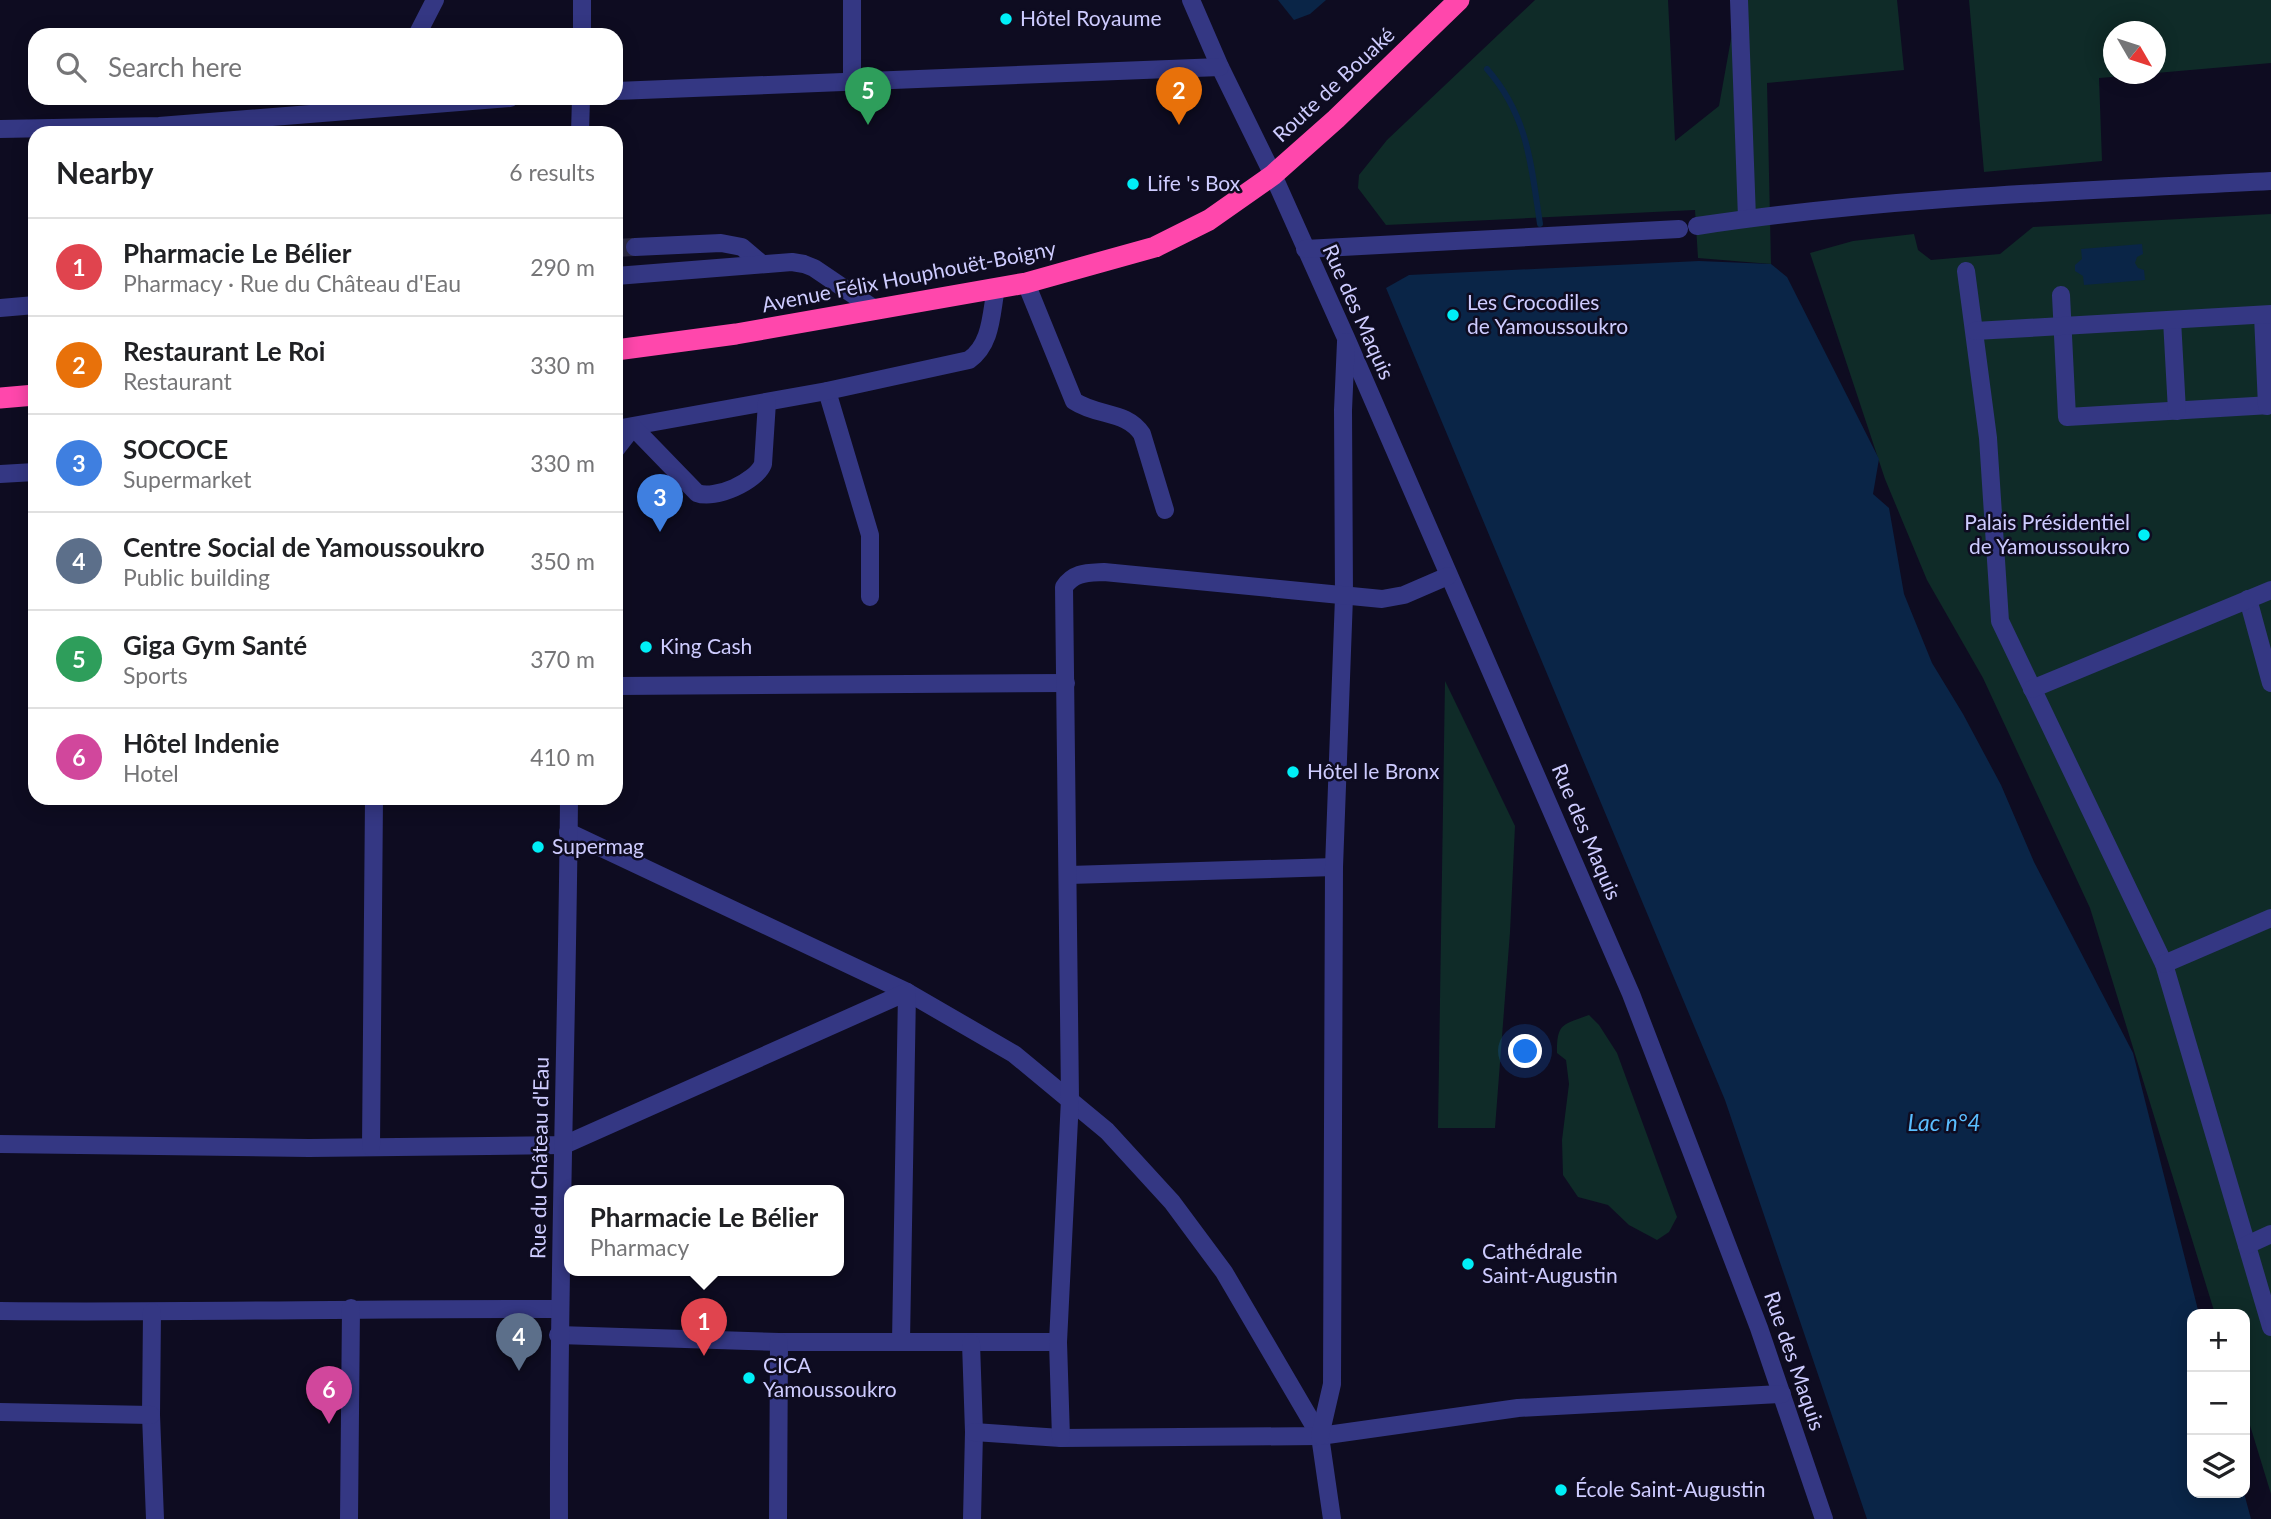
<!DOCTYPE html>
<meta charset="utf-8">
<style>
body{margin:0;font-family:Lato,sans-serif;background:#f2f2f2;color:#202124}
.controls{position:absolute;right:21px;bottom:21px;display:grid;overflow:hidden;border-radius:14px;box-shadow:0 4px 18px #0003}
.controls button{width:63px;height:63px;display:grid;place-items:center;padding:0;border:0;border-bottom:2px solid #e0e0e0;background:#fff;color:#202124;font:35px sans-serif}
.compass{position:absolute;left:2103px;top:21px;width:63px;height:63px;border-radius:50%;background:#fff;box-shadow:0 4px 18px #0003;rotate:129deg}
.you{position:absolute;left:1526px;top:1052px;width:24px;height:24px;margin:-18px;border:5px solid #fff;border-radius:50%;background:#1a73e8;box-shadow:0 0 0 10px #1a73e833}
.badge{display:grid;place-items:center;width:46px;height:46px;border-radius:50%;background:#127e83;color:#fff;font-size:23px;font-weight:700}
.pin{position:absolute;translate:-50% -58px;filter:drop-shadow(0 2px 4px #0008)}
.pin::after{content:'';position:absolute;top:37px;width:24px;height:21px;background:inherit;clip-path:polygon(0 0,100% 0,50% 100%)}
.popup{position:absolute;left:564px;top:1185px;width:280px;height:91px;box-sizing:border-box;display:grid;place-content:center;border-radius:14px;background:#fff;filter:drop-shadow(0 2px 5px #0005);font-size:23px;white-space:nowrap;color:#757577}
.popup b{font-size:26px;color:#202124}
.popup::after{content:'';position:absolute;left:50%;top:100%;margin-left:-14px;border:14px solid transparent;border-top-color:#fff}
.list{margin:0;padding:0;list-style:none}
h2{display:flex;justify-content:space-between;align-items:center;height:91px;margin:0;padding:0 28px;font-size:30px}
h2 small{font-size:23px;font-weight:400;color:#757577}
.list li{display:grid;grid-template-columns:46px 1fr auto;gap:21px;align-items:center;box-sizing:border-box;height:98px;padding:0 28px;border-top:2px solid #e0e0e0}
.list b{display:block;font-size:26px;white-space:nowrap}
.list p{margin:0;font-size:23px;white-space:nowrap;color:#757577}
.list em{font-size:23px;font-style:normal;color:#757577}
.icon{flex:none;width:38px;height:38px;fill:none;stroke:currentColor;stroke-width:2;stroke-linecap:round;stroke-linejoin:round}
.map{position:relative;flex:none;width:2271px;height:1519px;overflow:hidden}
.search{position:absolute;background:#fff;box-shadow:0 4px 18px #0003;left:28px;top:28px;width:595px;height:77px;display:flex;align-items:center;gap:18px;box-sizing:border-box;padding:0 24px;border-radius:21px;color:#757577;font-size:26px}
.panel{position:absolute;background:#fff;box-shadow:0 4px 18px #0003;left:28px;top:126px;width:595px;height:679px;border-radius:21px}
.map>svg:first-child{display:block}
.green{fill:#0f2b28}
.water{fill:#0a2547}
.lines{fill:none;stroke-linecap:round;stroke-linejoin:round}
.stream{stroke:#0a2547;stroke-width:6}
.minor-tunnel{stroke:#2b2942;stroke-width:18;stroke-dasharray:18 9;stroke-linecap:butt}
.minor{stroke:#343783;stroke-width:18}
.highway{stroke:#ff47ac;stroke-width:21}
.poi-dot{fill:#00eff7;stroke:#0e0c21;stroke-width:2.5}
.labels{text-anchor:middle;stroke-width:5;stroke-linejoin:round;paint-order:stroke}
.poi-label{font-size:21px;fill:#ceccff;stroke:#0e0c21;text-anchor:start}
.street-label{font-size:21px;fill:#ceccff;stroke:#0e0c21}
.water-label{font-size:23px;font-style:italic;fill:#5abeff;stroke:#0e0c21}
</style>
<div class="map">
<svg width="2271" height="1519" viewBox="0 0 2271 1519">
<rect width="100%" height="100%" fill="#0e0c21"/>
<!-- green -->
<g class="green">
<path d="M1535,0H1668L1675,141L1719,106L1738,0H1897L1904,70L1767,83L1771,264L1698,258L1695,210L1386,225L1358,188L1359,175L1387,140Z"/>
<path d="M1969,0H2271V63L2156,73V32H2114V74H2149L2099,78L2102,161L1984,172Z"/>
<path d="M2271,214V1494L2245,1409V1314H2215L2090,908L1983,678L1927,580L1885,479L1810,253L1853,241L1914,234L1918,250L1931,260L2000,254L2033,227Z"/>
<path d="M1445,681L1515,826L1510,932L1495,1128H1438Z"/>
<path d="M1589,1015L1599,1025L1617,1053L1677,1217L1669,1232L1657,1240L1629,1225L1608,1205L1578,1197L1563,1175L1562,1140L1569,1084L1566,1060L1557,1053C1557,1023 1562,1025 1589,1015Z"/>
</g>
<!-- water -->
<g class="water">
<path d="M1278,0H1326L1310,14L1294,20Z"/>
<path d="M2142,244L2143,254L2137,257L2135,263L2138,268L2144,270L2145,280L2084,285L2083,276L2075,271V265L2082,259L2081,249Z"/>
<path d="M1699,261L1771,264L1787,277L1879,459L1873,494L1889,508L1904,594L1932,663L1963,714L2001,785L2034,862L2133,1053L2199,1314H2192V1493H2244L2251,1519H1867L1725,1100L1386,288L1409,275Z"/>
</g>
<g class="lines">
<!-- stream -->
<path class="stream" d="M1487,69C1528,116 1531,164 1540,224"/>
<!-- minor-tunnel -->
<path class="minor-tunnel" d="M616,248L635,247"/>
<!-- minor -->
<g class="minor">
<path d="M852,0V83"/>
<path d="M1191,0L1220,67L1273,175L1346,338L1631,994L1759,1328L1824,1519"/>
<path d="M1739,0L1747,218"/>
<path d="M417,35L435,0"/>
<path d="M582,35V0"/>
<path d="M616,91L1220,67"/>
<path d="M0,129L159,126L510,98"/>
<path d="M580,133L581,98"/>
<path d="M1697,226C1887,197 2079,191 2271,181"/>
<path d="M635,247L721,243L742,247L762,264"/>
<path d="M1305,249L1679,229"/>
<path d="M1966,271L1988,438L2000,621L2164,964L2271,1327"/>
<path d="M616,276L792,262L804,264L814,268L876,310"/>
<path d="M1026,283L1074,401C1098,417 1126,410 1142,434L1165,510"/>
<path d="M2061,295L2067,417L2271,405"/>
<path d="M0,308L35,305"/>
<path d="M2263,315L2267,406"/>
<path d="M2172,320L2177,411"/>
<path d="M1975,331L2271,314"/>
<path d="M827,391L870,535V597"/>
<path d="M616,429L827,391L969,360C992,344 991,313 996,288"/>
<path d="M616,449L633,427L697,493C715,500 756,482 763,464L767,402"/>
<path d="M0,474L35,472"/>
<path d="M2248,599L2271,683"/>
<path d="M616,686L1066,683"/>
<path d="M2032,689L2271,590"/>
<path d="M568,832L907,992L1014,1054L1107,1131L1172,1202L1224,1272L1320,1436L1332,1519"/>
<path d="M1069,875L1334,867"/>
<path d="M2164,964L2271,918"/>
<path d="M0,1144L309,1148L564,1145L907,992L901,1342"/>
<path d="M371,1147L374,798"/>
<path d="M2247,1245L2271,1234"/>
<path d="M0,1311C187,1313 373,1308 560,1309"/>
<path d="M152,1312L151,1415L155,1519"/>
<path d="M558,1335L779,1342H1058"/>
<path d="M971,1343L974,1432L972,1519"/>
<path d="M0,1412L151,1415"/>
<path d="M974,1432L1061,1438L1320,1436L1518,1408L1782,1394"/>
<path d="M1320,1436L1332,1384L1334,867L1344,597L1343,410L1346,342"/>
<path d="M1061,1438L1058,1342L1070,1099L1064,587C1074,572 1087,573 1104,572L1382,599L1404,595L1448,576"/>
<path d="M349,1519L351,1308"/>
<path d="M559,1519C558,1279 567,1038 569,798"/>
<path d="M778,1519L779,1342"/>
</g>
<!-- highway -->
<g class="highway">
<path d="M616,350L736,334L1026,283L1155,247L1209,220L1273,175L1336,119L1459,0"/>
<path d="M0,398L35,395"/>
</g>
</g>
<!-- markers -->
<g class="poi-dot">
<circle cx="1006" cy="19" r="7"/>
<circle cx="1133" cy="184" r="7"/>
<circle cx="1453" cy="315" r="7"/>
<circle cx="2144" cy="535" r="7"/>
<circle cx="646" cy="647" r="7"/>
<circle cx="1293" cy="772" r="7"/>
<circle cx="538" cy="847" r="7"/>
<circle cx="1468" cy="1264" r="7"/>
<circle cx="749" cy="1378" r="7"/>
<circle cx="1561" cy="1490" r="7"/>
</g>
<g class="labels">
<!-- poi labels -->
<g class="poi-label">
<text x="1020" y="26">Hôtel Royaume</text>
<text x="1147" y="191">Life 's Box</text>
<text x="1467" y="310">Les Crocodiles<tspan x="1467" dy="24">de Yamoussoukro</tspan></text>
<text x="2130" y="530" text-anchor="end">Palais Présidentiel<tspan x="2130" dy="24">de Yamoussoukro</tspan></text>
<text x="660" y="654">King Cash</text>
<text x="1307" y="779">Hôtel le Bronx</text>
<text x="552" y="854">Supermag</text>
<text x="1482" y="1259">Cathédrale<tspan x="1482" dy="24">Saint-Augustin</tspan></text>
<text x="763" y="1373">CICA<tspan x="763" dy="24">Yamoussoukro</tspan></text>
<text x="1575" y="1497">École Saint-Augustin</text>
</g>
<!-- street labels -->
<g class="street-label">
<text transform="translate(1334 85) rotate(-43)" y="7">Route de Bouaké</text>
<text transform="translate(909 277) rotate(-11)" y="7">Avenue Félix Houphouët-Boigny</text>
<text transform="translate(1358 312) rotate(66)" y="7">Rue des Maquis</text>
<text transform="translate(1586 832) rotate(67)" y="7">Rue des Maquis</text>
<text transform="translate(540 1158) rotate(-89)" y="7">Rue du Château d'Eau</text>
<text transform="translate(1794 1361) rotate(71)" y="7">Rue des Maquis</text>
</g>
<!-- water labels -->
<g class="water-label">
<text x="1944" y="1131">Lac n°4</text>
</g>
</g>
</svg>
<div class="controls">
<button>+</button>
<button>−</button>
<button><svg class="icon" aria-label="layers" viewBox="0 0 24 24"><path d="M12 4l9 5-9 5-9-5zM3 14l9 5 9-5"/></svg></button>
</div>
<svg class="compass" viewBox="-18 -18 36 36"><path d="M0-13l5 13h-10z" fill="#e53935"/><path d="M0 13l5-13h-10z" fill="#757577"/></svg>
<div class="you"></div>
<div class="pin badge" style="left:704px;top:1356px;background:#e0444e">1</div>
<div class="popup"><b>Pharmacie Le Bélier</b>Pharmacy</div>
<div class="pin badge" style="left:1179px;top:125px;background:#e8710a">2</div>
<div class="pin badge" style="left:660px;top:532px;background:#3f7fe0">3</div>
<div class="pin badge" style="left:519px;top:1371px;background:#5c6f8a">4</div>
<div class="pin badge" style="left:868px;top:125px;background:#2e9e5b">5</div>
<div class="pin badge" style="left:329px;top:1424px;background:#d1479c">6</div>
<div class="search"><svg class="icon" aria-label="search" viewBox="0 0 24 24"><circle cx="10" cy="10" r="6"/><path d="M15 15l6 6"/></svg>Search here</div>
<section class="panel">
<h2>Nearby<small>6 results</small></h2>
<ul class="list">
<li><span class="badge" style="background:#e0444e">1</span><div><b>Pharmacie Le Bélier</b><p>Pharmacy · Rue du Château d'Eau</p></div><em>290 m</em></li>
<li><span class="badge" style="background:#e8710a">2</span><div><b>Restaurant Le Roi</b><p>Restaurant</p></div><em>330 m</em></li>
<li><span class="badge" style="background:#3f7fe0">3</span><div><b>SOCOCE</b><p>Supermarket</p></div><em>330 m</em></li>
<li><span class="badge" style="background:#5c6f8a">4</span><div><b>Centre Social de Yamoussoukro</b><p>Public building</p></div><em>350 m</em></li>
<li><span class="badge" style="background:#2e9e5b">5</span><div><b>Giga Gym Santé</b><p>Sports</p></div><em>370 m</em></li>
<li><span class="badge" style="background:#d1479c">6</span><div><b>Hôtel Indenie</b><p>Hotel</p></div><em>410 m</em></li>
</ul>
</section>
</div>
